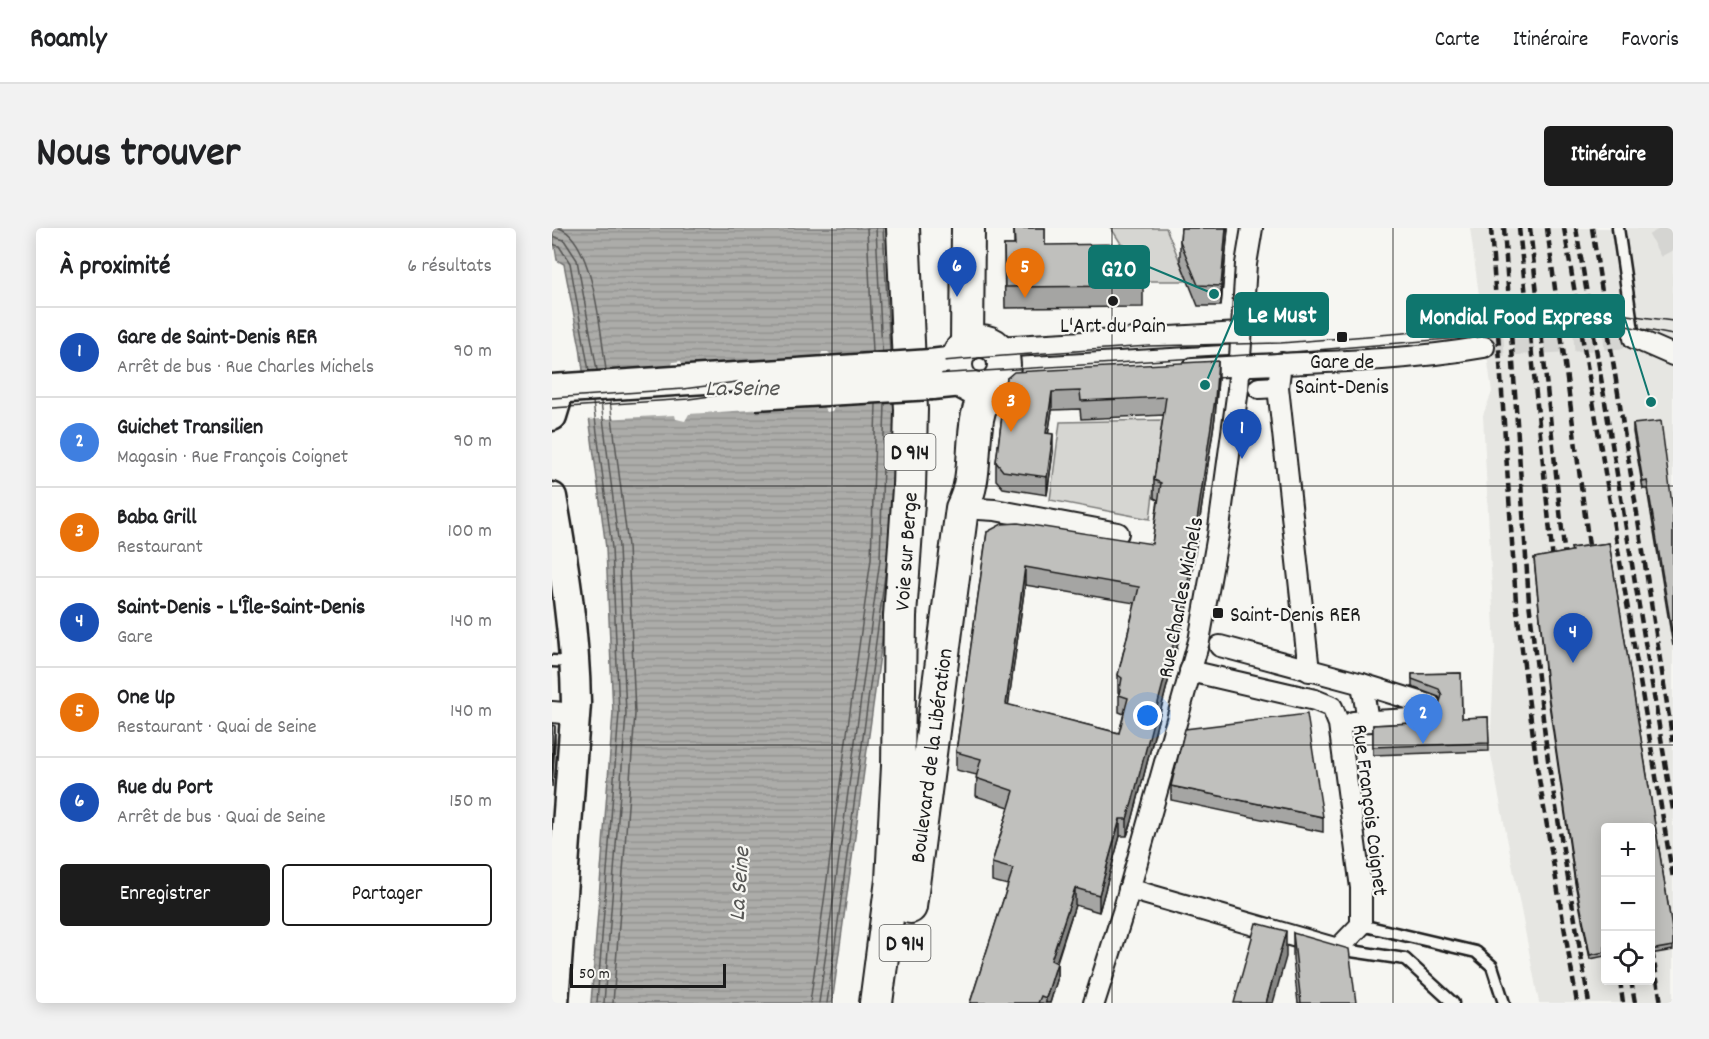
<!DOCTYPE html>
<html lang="fr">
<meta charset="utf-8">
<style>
body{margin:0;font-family:Dekko,sans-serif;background:#f2f2f2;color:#202124}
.controls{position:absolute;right:18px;bottom:18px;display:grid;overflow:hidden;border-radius:6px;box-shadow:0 3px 15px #0003}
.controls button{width:54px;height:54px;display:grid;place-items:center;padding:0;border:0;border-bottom:2px solid #e0e0e0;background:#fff;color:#202124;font:30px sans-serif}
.scale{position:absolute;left:18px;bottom:15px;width:156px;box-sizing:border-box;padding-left:6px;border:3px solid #1c1c1c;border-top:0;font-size:16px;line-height:21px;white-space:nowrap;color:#1c1c1c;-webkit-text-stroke:4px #f6f6f2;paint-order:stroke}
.you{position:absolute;left:596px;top:488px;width:21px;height:21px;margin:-15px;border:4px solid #fff;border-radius:50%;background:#1a73e8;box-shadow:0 0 0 9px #1a73e833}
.badge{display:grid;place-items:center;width:39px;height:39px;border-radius:50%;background:#1c1c1c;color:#fff;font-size:20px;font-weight:700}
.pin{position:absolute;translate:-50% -50px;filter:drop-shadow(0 2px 3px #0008)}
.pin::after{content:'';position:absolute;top:32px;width:21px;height:18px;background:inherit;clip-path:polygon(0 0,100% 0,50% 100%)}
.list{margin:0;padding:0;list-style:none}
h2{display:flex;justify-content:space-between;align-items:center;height:78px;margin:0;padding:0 24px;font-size:26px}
h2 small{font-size:20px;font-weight:400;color:#757577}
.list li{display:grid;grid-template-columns:39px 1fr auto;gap:18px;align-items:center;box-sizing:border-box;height:90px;padding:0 24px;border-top:2px solid #e0e0e0}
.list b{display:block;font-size:22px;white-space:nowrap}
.list p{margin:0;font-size:20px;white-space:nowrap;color:#757577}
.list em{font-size:20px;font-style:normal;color:#757577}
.actions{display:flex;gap:12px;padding:18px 24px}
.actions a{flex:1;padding:14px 0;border:2px solid #1c1c1c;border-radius:6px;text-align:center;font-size:21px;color:#1c1c1c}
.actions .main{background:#1c1c1c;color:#fff}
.icon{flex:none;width:33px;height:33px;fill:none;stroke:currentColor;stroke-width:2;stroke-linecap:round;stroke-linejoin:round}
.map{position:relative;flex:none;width:1121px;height:775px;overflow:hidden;border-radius:6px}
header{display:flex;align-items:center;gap:36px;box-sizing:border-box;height:84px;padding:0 30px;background:#fff;border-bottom:2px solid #e0e0e0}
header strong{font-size:28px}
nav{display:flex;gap:33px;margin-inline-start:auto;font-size:21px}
.intro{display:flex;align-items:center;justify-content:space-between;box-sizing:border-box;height:144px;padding:0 36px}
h1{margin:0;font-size:42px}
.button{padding:15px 27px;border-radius:6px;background:#1c1c1c;color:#fff;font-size:21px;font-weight:700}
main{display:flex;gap:36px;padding:0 36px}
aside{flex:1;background:#fff;border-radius:6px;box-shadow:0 3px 15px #0003}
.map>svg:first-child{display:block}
.built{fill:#e6e6e2;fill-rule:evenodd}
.green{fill:#d6d6d2;stroke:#797977;stroke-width:1.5}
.water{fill:url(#water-rules);stroke:#727271;stroke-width:1.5}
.pier{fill:#f6f6f2}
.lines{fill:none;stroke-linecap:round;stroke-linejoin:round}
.shore{stroke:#565654;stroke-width:1.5}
.street-tunnel{stroke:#d5d5d2;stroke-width:20;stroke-dasharray:20 10;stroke-linecap:butt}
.secondary-tunnel{stroke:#d5d5d2;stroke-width:28;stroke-dasharray:28 14;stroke-linecap:butt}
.lane-casing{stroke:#1c1c1c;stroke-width:15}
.street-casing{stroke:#1c1c1c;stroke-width:24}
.secondary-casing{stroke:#1c1c1c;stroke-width:33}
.primary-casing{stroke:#1c1c1c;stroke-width:36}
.lane{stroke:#f6f6f2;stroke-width:10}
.street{stroke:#f6f6f2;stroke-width:20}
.secondary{stroke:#f6f6f2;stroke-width:28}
.primary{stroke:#f6f6f2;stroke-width:32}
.tram{stroke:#1c1c1c;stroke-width:1.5}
.rail{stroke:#1c1c1c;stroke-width:4.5;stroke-dasharray:9 4.5;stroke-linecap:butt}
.secondary-bridge-casing{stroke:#1c1c1c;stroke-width:33;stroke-linecap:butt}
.secondary-bridge{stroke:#f6f6f2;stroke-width:28}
.wall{fill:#a5a5a3;stroke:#1c1c1c;stroke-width:1.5;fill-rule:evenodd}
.shaded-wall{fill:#868684;stroke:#1c1c1c;stroke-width:1.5}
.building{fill:#c0c0bd;stroke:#1c1c1c;stroke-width:1.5;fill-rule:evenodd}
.grid{fill:none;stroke:#1c1c1c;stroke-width:1.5;stroke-opacity:0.55}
.poi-dot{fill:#1c1c1c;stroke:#f6f6f2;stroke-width:2}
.labels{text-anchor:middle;stroke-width:4.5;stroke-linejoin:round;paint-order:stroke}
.shield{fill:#f6f6f2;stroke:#5d5d5c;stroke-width:1.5}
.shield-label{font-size:21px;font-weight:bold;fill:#1c1c1c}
.poi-label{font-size:22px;fill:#1c1c1c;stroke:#f6f6f2}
.street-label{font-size:22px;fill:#1c1c1c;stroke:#f6f6f2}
.water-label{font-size:24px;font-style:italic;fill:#565654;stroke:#f6f6f2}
.leader{fill:none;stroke:#0f766e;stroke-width:2}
.callout-dot{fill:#0f766e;stroke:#f6f6f2;stroke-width:2}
.callout{fill:#0f766e;stroke:#0f766e;stroke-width:2}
.callout-label{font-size:24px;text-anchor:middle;font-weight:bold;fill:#fff}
</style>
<header>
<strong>Roamly</strong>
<nav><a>Carte</a><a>Itinéraire</a><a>Favoris</a></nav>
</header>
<div class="intro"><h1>Nous trouver</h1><a class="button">Itinéraire</a></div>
<main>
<aside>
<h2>À proximité<small>6 résultats</small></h2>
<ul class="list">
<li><span class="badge" style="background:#1a4fb4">1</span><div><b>Gare de Saint-Denis RER</b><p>Arrêt de bus · Rue Charles Michels</p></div><em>90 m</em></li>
<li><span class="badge" style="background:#3f7fe0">2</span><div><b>Guichet Transilien</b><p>Magasin · Rue François Coignet</p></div><em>90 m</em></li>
<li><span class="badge" style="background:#e8710a">3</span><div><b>Baba Grill</b><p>Restaurant</p></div><em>100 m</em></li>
<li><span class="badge" style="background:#1a4fb4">4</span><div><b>Saint-Denis - L'Île-Saint-Denis</b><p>Gare</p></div><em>140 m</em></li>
<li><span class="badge" style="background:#e8710a">5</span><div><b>One Up</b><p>Restaurant · Quai de Seine</p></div><em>140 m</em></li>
<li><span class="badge" style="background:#1a4fb4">6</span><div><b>Rue du Port</b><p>Arrêt de bus · Quai de Seine</p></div><em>150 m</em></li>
</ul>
<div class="actions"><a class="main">Enregistrer</a><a>Partager</a></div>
</aside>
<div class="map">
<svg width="1121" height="775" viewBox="0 0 1121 775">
<defs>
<pattern id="water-rules" width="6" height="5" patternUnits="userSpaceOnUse" patternTransform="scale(1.5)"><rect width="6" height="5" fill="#acaca9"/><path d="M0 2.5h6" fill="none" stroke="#939391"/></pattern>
</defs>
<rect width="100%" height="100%" fill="#f6f6f2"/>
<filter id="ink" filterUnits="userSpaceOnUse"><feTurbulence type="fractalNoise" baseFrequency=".0167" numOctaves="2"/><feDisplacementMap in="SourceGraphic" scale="12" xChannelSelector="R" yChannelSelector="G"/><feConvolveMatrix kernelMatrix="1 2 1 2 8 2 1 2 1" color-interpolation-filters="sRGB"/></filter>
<g filter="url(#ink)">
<!-- built -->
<path class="built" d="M918,0H1121V775H987L938,522L943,420L931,187L940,164ZM1054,600H1098V752H1054Z"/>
<!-- green -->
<g class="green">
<path d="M559,0H614L636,53H593Z"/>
<path d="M610,192L598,291L498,272L508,194Z"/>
</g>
<!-- water -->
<path class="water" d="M0,0H337L347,175L341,333L280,775H39L61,485L54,320L28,119L12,36L5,32Z"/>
<!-- pier -->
<path class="pier" d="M270,124H276L279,127L284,176L280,183L275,184L270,177L137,186L133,193L124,191L123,187L34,192L29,148L118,142L121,134L129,133L132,141L267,133Z"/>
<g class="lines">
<!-- shore -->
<g class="shore">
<path d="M7,0C42,12 49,108 54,142"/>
<path d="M315,0L321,124"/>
<path d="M324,0L330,123"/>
<path d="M331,0L338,123"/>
<path d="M0,8L12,12L25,32L45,142"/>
<path d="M0,16L7,18L18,35L37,143"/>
<path d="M58,173L76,318L83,486L61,775"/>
<path d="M41,174L60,320L67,485L45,775"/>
<path d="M49,174L67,319L74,486L52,775"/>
<path d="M258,775L319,331L324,176"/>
<path d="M267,775L328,332L333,175"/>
<path d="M275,775L334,340"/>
</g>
<!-- street-tunnel -->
<path class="street-tunnel" d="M932,119L1082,110"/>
<!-- secondary-tunnel -->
<path class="secondary-tunnel" d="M1109,0L1121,22"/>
<!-- lane casing -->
<g class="lane-casing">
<g id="lane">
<path d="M1066,0L1082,110"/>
<path d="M0,433L21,434"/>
<path d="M809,697L924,724L940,738L952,775"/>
<path d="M786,721L853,731L901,775"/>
</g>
</g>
<!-- street casing -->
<g class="street-casing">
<g id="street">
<path d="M1082,110L1121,127"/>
<path d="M445,119L688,105"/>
<path d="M729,135L726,159L757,443"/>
<path d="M641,140C738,134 836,136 932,119"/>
<path d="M707,160L726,159"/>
<path d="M410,280L443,282L566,305"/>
<path d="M668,418L810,456L878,477"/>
<path d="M810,456L816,493"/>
<path d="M0,484L24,486"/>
<path d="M801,494L861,491"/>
<path d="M577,661L786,721L809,697V660L787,496L780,479L763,472L638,443"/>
<path d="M542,775L571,684L647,413L666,307L686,161L694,36L700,0"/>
</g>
</g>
<!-- secondary casing -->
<g class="secondary-casing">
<g id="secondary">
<path d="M379,136L404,133"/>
<path d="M380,157L410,154"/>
<path d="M0,161L199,148"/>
<path d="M0,165L4,175L0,188"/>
<path d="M0,269C12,337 23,406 24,475L2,775"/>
</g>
</g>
<!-- primary casing -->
<g class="primary-casing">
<g id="primary">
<circle cx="428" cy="137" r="24"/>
<path d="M415,117L416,0"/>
<path id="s1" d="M358,679L410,280C430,243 413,195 437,161"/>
<path id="s2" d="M324,775L340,652L346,538L348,388L357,260L359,182L351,0"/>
</g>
</g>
<!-- lane -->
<use href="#lane" class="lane"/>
<!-- street -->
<use href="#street" class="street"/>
<!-- secondary -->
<use href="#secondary" class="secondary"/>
<!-- primary -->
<use href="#primary" class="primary"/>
<!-- tram -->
<g class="tram">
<path d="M0,170L131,161L270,143L451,128L597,118L729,115L1075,87L1121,93"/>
<path d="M0,180L137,171L267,153L729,125L1051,98H1074L1121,107"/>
</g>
<!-- rail -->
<g class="rail">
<path d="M939,0L964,374L985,539L1025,775"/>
<path d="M952,0L977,374L996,532L1037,775"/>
<path d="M967,0L1002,343"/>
<path d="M978,0L1014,340"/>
<path d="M995,0L1039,333"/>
<path d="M1012,0L1121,650"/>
<path d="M1024,0L1121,582"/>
<path d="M1040,0L1121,514"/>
<path d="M1098,710L1109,775"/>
<path d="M1068,752L1071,775"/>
<path d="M1079,752L1083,775"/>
</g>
<!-- secondary-bridge casing -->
<g class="secondary-bridge-casing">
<g id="secondary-bridge">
<path d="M199,148L379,136"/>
<path d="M203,167L380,157"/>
</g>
</g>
<!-- secondary-bridge -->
<use href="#secondary-bridge" class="secondary-bridge"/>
</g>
<!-- wall -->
<g class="wall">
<path d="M462,0H493V17L591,58V79L453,80L452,17H462Z"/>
<path d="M629,0H676L669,78H646L628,33V13Z"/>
<path d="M455,150H666L663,189L634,384L580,593L575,608H568L547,684L523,677L505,734V752L498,775H418L456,657L440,653V635L457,579L424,568L425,547L404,542V524L435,304L600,316L606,272L602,270V252L612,187L529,191L528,181L500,182L496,205L501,224L495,267L451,260L444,252V234ZM473,357L583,375L566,447V464L567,466V484L572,486L567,505L456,477Z"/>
<path d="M1081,196L1121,284V418L1095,261H1091L1081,204Z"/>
<path d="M1057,315L1121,707V722L1098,726V600H1053V728L1038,731L1023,655L995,462L982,330L1020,323L1019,320Z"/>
<path d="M909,445L910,490L936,489L937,523L821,527V497L862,495L871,489L880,480L887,477L888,472L887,469L860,459V446Z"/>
<path d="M619,558L771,589V604L619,572Z"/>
<path d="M741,705L804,775H746L741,731Z"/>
</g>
<!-- shaded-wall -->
<g class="shaded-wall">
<path d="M674,0H676L669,78V58Z"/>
<path d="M666,133V150L663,189L634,384L580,593L575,608V591Z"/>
<path d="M500,164V182L494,222V205Z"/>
<path d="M501,206V224L495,267V249Z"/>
<path d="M473,339V357L454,494V476Z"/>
<path d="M3,498V514L0,559V542Z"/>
<path d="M568,591V608L547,684V667Z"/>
<path d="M523,660V677L499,750V732Z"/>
<path d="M734,703V729L721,775H714Z"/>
<path d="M505,735V752L498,775H494V770Z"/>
</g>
<!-- building -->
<g class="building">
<path d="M462,0H493V17L571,16L591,58L453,59L452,17H463Z"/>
<path d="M629,0H674L669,58L646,57L628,13Z"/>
<path d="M666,133L663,171L634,367L580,575L575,591H568L547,667L523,660L499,732L505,735L494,770L489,768L486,775H418L461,641L440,635L462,563L424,550L429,531L404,524L435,304L450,296L466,295L600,316L609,255L602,252L614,169L529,173L528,163L500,164L494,205L501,206L495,249L451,243L444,234L455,150L462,144ZM473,339L587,359L566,447L570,450L567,467L576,470L567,505L454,476Z"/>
<path d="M1109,193L1121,284V410L1095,253L1091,254L1081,196Z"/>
<path d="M1057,315L1121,707V718L1098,722V600H1053V724L1038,727L1023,651L995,458L982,330L1020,323L1019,320Z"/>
<path d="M909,445L910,490L936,489L937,515L821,519V497L862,495L871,489L872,479L880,480L887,477L890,467L887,461L860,451V446Z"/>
<path d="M755,486L771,589L619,558L633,501Z"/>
<path d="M0,497L3,498L0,542Z"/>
<path d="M704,695L734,703L714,775H682Z"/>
<path d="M741,705L797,721L804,775H749Z"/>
</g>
</g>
<!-- grid -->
<path class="grid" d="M280,0V775M560,0V775M841,0V775M0,258H1121M0,517H1121"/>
<!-- markers -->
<g class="poi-dot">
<circle cx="561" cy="73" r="6"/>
<rect x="784" y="103" width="12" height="12" rx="3"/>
<rect x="660" y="379" width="12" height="12" rx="3"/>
</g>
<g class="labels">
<!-- shield labels -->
<g class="shield">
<rect x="332.5" y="206" width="51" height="36" rx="4.5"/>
<rect x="327.5" y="697" width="51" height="36" rx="4.5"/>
</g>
<g class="shield-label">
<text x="358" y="231">D 914</text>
<text x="353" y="722">D 914</text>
</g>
<!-- poi labels -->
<g class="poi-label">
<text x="561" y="104">L'Art du Pain</text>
<text x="790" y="140">Gare de<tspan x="790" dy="25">Saint-Denis</tspan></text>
<text x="678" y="393" text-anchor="start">Saint-Denis RER</text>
</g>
<!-- street labels -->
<g class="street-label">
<text dy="8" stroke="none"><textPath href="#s2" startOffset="453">Voie sur Berge</textPath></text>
<text transform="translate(627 369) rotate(-79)" y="8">Rue Charles Michels</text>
<text dy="8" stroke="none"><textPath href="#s1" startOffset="153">Boulevard de la Libération</textPath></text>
<text transform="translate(820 582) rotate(83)" y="8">Rue François Coignet</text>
</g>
<!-- water labels -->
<g class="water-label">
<text x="190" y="167">La Seine</text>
<text transform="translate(186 656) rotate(-86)" y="8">La Seine</text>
</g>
</g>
<!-- callouts -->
<path class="leader" d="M662 66L597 39M653 157L683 86M1099 174L1072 88"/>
<g class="callout-dot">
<circle cx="662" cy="66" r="6"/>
<circle cx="653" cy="157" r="6"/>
<circle cx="1099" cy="174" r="6"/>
</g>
<g class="callout">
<rect x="537" y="18" width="60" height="42" rx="6"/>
<rect x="683" y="65" width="93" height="42" rx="6"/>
<rect x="855" y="67" width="217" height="42" rx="6"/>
</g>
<g class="callout-label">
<text x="567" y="48">G20</text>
<text x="730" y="94">Le Must</text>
<text x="964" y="96">Mondial Food Express</text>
</g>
</svg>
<div class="controls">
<button>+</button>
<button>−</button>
<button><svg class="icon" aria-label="locate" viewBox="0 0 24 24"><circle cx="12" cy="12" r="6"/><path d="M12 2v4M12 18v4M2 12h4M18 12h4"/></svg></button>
</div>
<div class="scale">50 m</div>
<div class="you"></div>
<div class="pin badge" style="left:690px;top:231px;background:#1a4fb4">1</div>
<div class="pin badge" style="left:871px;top:516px;background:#3f7fe0">2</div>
<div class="pin badge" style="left:459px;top:204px;background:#e8710a">3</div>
<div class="pin badge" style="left:1021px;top:435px;background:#1a4fb4">4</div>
<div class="pin badge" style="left:473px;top:70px;background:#e8710a">5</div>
<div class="pin badge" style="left:405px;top:69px;background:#1a4fb4">6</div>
</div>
</main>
